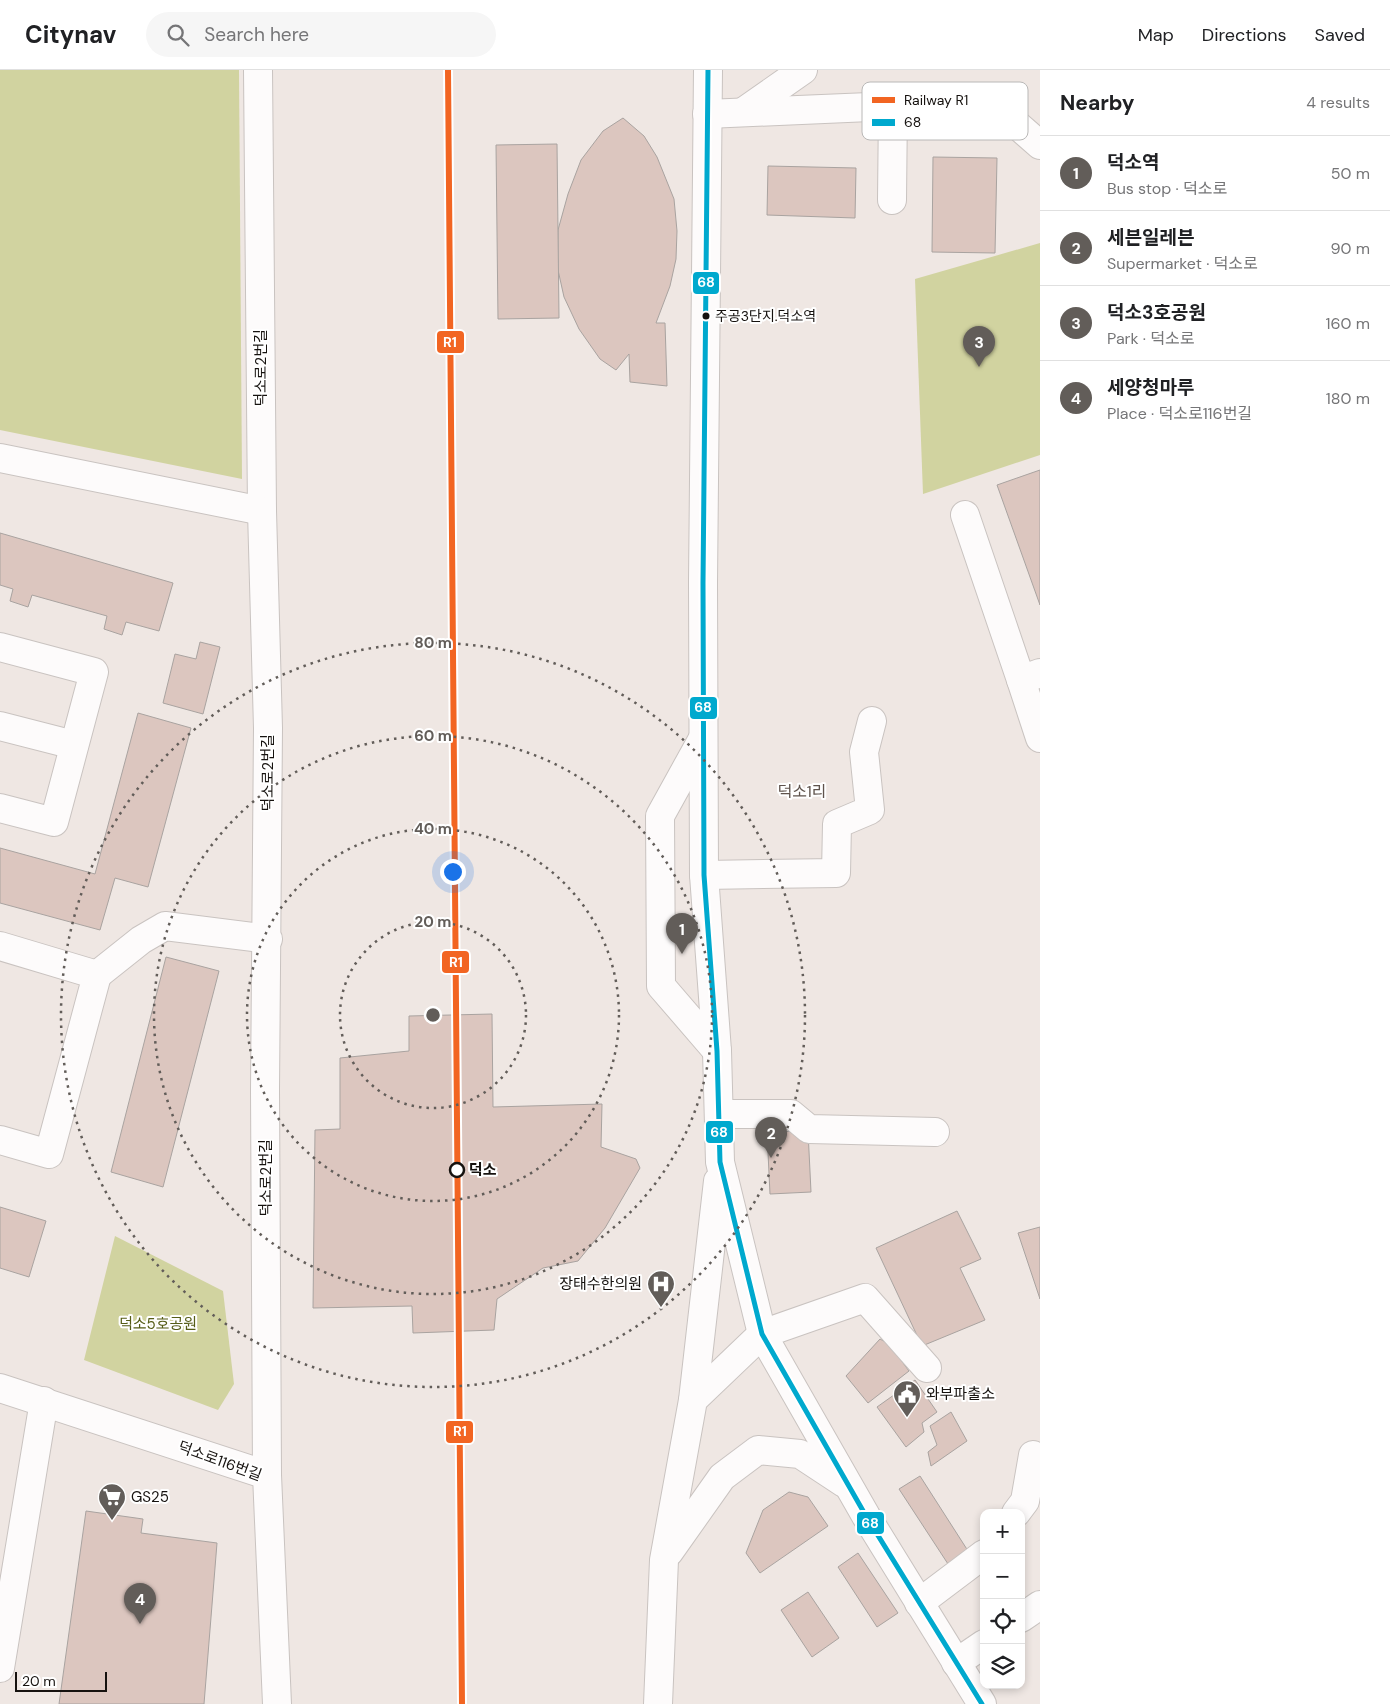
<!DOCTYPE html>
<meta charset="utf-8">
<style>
body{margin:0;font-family:"DM Sans","Noto Sans KR",sans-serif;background:#f6f6f6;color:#202124}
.controls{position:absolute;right:15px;bottom:15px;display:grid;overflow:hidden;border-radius:10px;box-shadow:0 2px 8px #0003}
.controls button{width:45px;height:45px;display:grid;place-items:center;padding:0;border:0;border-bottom:1px solid #e0e0e0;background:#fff;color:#202124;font:25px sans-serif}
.scale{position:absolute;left:15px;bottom:12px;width:92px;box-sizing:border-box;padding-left:5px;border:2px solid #16120f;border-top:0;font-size:14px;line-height:18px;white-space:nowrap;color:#16120f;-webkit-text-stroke:4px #fff;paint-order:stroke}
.you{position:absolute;left:452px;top:801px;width:18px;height:18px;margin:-12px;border:4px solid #fff;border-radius:50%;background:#1a73e8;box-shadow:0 0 0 8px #1a73e833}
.badge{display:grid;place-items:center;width:32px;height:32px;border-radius:50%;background:#625d59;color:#fff;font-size:16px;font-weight:700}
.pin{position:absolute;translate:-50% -41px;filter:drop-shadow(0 1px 2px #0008)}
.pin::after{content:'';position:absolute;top:26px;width:18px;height:15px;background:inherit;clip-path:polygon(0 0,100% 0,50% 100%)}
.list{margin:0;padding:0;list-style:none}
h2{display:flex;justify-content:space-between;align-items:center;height:65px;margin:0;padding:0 20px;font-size:21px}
h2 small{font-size:16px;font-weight:400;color:#757577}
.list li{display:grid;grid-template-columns:32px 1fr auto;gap:15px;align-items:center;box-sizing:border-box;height:75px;padding:0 20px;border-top:1px solid #e0e0e0}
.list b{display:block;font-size:19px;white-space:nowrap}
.list p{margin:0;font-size:16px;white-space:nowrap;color:#757577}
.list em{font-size:16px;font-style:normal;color:#757577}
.icon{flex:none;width:28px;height:28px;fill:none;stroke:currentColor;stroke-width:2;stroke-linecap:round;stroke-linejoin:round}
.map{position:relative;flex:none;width:1040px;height:1634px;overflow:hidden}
header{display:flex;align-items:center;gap:30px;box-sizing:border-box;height:70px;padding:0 25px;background:#fff;border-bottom:1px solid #e0e0e0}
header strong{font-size:24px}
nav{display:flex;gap:28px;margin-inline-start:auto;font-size:18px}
.search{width:350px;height:45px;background:#f6f6f6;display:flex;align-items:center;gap:12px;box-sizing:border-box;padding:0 18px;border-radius:28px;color:#757577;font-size:19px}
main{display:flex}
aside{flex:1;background:#fff}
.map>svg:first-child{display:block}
.green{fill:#d1d3a0}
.building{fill:#dcc6bf;stroke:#a9a3a0}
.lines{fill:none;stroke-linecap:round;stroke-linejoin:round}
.minor-casing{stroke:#c9c3c0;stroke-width:30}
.minor{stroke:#fdfbfb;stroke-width:28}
.bus-1-casing{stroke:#fff;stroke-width:9}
.bus-1{stroke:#00a9ce;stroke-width:5}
.rail-1-casing{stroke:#fff;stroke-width:10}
.rail-1{stroke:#f26522;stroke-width:6}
.ring{fill:none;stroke:#625d59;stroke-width:2.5;stroke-dasharray:2.5 5}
.bus-dot{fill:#16120f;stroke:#fff;stroke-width:2}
.stop-dot{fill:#fff;stroke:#16120f;stroke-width:2.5}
.labels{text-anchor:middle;stroke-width:4;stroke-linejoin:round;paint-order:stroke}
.bus-label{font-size:14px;fill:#16120f;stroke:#fff;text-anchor:start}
.street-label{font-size:15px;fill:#16120f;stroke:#fff}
.stop-label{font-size:15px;font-weight:bold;fill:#16120f;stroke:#fff;text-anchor:start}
.poi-label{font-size:15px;fill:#16120f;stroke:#fff;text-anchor:start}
.park-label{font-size:15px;fill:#565d17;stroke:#fff}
.neighbourhood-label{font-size:16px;fill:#5f534c;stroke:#fff}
.key{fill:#fff;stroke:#b9b8b7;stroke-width:1}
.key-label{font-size:14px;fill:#16120f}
.centre{fill:#625d59;stroke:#fff;stroke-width:2.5}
.ring-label{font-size:15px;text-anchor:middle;font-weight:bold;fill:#625d59;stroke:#fff;stroke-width:4;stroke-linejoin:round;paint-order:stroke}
.line-badge{stroke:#fff;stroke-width:2}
.badge-label{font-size:14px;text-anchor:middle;font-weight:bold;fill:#fff}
</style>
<header>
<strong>Citynav</strong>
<div class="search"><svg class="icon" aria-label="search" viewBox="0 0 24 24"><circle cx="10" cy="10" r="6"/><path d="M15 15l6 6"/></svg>Search here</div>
<nav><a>Map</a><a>Directions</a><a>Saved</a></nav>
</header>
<main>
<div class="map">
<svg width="1040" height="1634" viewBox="0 0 1040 1634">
<rect width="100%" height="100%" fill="#efe7e3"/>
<!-- green -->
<g class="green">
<path d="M0,0H239L242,409L0,360Z"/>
<path d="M1040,173V385L923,424L915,209Z"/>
<path d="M115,1166L223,1221L234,1314L218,1340L84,1290Z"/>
</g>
<!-- building -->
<g class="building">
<path d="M623,48L644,66L657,87L674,129L677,161L676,189L670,216L656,253H665L667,316L630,312L629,284L616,300L600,289L579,259L564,227L558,200V160L568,124L581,90L603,61Z"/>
<path d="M557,74L559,248L498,249L496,75Z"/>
<path d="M933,87L997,88L995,183L932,182Z"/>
<path d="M768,96L856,98L855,148L767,145Z"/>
<path d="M1040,400V535L997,415Z"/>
<path d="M0,463L173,513L159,561L126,552L122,565L104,559L107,546L32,525L28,537L10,531L13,519L0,515Z"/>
<path d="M200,572L220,577L203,644L163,633L175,584L196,589Z"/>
<path d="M138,643L191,658L148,817L115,808L100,860L0,833V778L95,804Z"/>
<path d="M166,887L219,901L163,1117L111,1102Z"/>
<path d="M492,944L493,1037L602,1034L601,1077L636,1089L640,1098L605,1158L578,1191L543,1198L497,1229L494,1260L413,1263L412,1236L313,1238L315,1060L340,1059V988L409,981V946Z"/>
<path d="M808,1061L811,1122L770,1124L767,1062Z"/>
<path d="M0,1137L46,1151L29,1207L0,1198Z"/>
<path d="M957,1141L981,1189L960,1198L985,1250L922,1276L876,1178Z"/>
<path d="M1040,1157V1229L1018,1163Z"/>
<path d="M880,1269L889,1274L909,1301L868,1333L846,1306Z"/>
<path d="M915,1310L937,1342L922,1353L924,1362L906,1377L877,1337Z"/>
<path d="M951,1342L967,1371L931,1396L928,1382L937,1375L930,1356Z"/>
<path d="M920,1406L970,1484L950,1497L899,1419Z"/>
<path d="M789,1422L808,1427L828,1456L760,1503L746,1483L763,1440Z"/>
<path d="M86,1441L143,1449L141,1463L217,1473L204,1634H59Z"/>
<path d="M858,1483L898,1543L877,1557L838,1497Z"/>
<path d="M808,1522L839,1568L812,1587L781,1540Z"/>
</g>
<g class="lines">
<!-- minor casing -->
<g class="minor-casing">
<g id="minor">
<path d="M258,0L262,441L268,658L265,1020L267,1405"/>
<path d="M708,0L703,513L704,805L717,981L720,1092L762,1264L866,1446L982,1634"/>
<path d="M743,42L803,0"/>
<path d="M707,44L893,36H970L1008,47L1040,75"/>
<path d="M892,130L893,36"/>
<path d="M0,388L262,441"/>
<path d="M965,445L1021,610L1040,603"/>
<path d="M0,577L94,602L54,752L0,738"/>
<path d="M1021,610L1040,668"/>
<path d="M0,656L74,675"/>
<path d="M702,670L660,746L661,916L717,981"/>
<path d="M704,805L836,803L837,754L870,740L864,682L872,651"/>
<path d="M0,876L97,905L49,1084L0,1070"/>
<path d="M97,905L141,870L165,856L268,869"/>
<path d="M720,1044H791L809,1059L935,1062"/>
<path d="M0,1318L267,1405L277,1634"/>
<path d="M693,1330L718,1111"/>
<path d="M1016,1443L1025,1431L1033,1385"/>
<path d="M669,1482L722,1407L758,1380L800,1384L844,1413"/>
<path d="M919,1533L984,1484"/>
<path d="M1021,1548L1040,1535"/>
<path d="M956,1593L984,1574"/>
<path d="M0,1598L44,1331"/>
<path d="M658,1634L664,1490L693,1330L762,1264L865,1228L927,1298"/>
</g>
</g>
<!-- minor -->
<use href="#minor" class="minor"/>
<!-- bus-1 casing -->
<g class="bus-1-casing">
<path id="bus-1" d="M708,0L703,513L704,805L717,981L720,1092L762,1264L866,1446L982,1634"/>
</g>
<!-- bus-1 -->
<use href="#bus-1" class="bus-1"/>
<!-- rail-1 casing -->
<g class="rail-1-casing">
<path id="rail-1" d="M448,0L462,1634"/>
</g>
<!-- rail-1 -->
<use href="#rail-1" class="rail-1"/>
</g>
<!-- distance rings -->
<g class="ring">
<circle cx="433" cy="945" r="93"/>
<circle cx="433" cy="945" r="186"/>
<circle cx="433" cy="945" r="279"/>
<circle cx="433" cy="945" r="372"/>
</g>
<!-- icons -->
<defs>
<g id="hospital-pin" transform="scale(1.4375)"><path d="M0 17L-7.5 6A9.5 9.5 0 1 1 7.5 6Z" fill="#625d59" stroke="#fff"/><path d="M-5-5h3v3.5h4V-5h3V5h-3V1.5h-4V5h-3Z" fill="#fff"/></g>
<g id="civic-pin" transform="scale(1.4375)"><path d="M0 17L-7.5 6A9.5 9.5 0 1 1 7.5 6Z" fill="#625d59" stroke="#fff"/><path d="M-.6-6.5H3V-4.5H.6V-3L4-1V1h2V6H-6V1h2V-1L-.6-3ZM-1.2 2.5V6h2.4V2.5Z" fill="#fff"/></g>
<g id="supermarket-pin" transform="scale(1.4375)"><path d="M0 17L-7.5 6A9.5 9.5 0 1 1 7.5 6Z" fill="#625d59" stroke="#fff"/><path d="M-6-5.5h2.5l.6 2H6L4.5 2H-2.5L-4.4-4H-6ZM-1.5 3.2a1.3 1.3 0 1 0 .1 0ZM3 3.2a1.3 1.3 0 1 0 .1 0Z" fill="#fff"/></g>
</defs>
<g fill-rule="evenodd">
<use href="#hospital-pin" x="661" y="1214"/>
<use href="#civic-pin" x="907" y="1324"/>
<use href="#supermarket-pin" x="112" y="1427"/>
</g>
<!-- markers -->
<circle class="bus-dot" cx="706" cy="246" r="4.5"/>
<circle class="stop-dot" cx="457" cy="1100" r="7"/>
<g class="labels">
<!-- bus labels -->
<g class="bus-label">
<text x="715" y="251">주공3단지.덕소역</text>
</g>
<!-- street labels -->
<g class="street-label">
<text transform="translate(261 298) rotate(-90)" y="5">덕소로2번길</text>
<text transform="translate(268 703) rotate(-90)" y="5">덕소로2번길</text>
<text transform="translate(266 1108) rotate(-90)" y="5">덕소로2번길</text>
<text transform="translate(220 1391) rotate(20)" y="5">덕소로116번길</text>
</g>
<!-- stop labels -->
<g class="stop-label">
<text x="469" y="1105">덕소</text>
</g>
<!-- poi labels -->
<g class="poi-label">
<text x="642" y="1219" text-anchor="end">장태수한의원</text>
<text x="926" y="1329">와부파출소</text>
<text x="131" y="1432">GS25</text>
</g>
<!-- park labels -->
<g class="park-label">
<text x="158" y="1259">덕소5호공원</text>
</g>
<!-- neighbourhood labels -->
<g class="neighbourhood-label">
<text x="802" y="727">덕소1리</text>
</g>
</g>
<!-- legend -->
<rect x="862" y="12" width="166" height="58" rx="8" class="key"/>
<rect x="872" y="27" width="23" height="6" fill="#f26522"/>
<rect x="872" y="49" width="23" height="7" fill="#00a9ce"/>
<g class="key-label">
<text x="904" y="35">Railway R1</text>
<text x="904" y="57">68</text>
</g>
<circle cx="433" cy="945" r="8" class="centre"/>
<g class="ring-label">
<text x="433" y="578">80 m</text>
<text x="433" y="671">60 m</text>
<text x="433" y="764">40 m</text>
<text x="433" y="857">20 m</text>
</g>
<g class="line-badge">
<rect x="692" y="201" width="28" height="24" rx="5" fill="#00a9ce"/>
<rect x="436" y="260" width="29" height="24" rx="5" fill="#f26522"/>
<rect x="689" y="626" width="29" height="24" rx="5" fill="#00a9ce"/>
<rect x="441" y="880" width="29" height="24" rx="5" fill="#f26522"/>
<rect x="705" y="1050" width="29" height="24" rx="5" fill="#00a9ce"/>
<rect x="445" y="1350" width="29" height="24" rx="5" fill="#f26522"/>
<rect x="856" y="1441" width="29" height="24" rx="5" fill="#00a9ce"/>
</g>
<g class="badge-label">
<text x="706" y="217">68</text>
<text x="450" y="277">R1</text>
<text x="703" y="642">68</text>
<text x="456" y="897">R1</text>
<text x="719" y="1067">68</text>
<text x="460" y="1366">R1</text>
<text x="870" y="1458">68</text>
</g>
</svg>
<div class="controls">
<button>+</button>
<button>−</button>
<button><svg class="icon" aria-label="locate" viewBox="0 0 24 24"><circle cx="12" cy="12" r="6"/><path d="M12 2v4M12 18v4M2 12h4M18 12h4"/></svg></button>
<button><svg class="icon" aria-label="layers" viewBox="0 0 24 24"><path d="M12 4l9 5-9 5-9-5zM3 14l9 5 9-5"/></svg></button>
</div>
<div class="scale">20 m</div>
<div class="you"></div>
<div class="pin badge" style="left:682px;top:884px">1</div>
<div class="pin badge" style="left:771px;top:1088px">2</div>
<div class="pin badge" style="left:979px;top:297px">3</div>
<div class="pin badge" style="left:140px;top:1554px">4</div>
</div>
<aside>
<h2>Nearby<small>4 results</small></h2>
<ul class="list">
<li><span class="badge">1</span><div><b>덕소역</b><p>Bus stop · 덕소로</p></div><em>50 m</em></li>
<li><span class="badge">2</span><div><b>세븐일레븐</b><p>Supermarket · 덕소로</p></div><em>90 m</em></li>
<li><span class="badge">3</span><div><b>덕소3호공원</b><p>Park · 덕소로</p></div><em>160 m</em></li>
<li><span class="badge">4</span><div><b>세양청마루</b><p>Place · 덕소로116번길</p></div><em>180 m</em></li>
</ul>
</aside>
</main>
